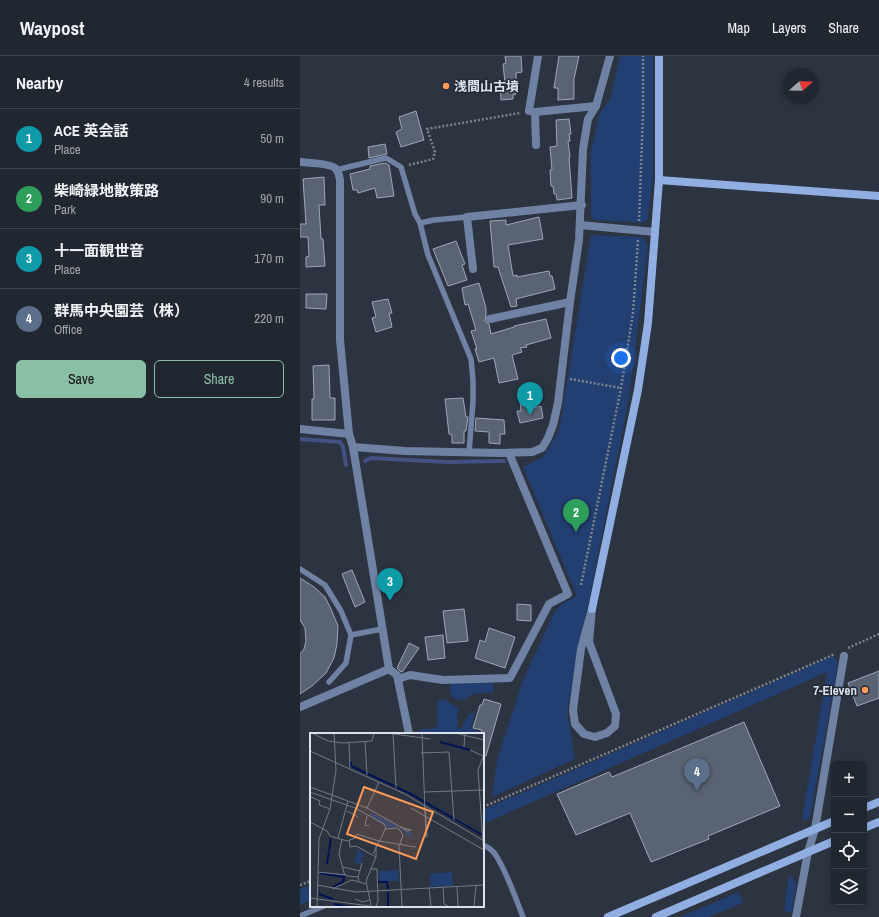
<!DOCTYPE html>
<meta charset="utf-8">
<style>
body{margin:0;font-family:"Archivo Narrow","Noto Sans JP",sans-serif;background:#292f39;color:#f1f3f6}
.controls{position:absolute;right:12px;bottom:12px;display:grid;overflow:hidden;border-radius:6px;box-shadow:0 2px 6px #0003}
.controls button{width:36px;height:36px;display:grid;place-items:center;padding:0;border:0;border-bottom:1px solid #3e444d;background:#212731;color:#f1f3f6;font:20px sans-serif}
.compass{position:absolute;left:483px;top:12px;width:36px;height:36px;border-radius:50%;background:#212731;box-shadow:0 2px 6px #0003;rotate:70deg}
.you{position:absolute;left:321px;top:302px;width:14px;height:14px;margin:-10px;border:3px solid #fff;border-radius:50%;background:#1a73e8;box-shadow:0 0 0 6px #1a73e833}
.badge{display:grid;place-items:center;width:26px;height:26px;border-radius:50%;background:#8abfa5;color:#fff;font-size:13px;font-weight:700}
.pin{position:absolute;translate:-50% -33px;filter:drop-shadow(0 1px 2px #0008)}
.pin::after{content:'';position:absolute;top:21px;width:14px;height:12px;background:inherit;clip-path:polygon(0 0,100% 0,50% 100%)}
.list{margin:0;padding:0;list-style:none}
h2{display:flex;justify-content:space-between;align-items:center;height:52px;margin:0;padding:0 16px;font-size:17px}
h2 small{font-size:13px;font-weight:400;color:#a2a5ab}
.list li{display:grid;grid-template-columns:26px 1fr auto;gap:12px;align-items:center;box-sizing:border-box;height:60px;padding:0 16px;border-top:1px solid #3e444d}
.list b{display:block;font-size:15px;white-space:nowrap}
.list p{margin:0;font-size:13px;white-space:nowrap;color:#a2a5ab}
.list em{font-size:13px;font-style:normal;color:#a2a5ab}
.actions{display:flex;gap:8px;padding:12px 16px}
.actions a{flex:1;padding:9px 0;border:1px solid #8abfa5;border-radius:6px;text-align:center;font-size:14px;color:#8abfa5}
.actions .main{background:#8abfa5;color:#111}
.icon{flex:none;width:22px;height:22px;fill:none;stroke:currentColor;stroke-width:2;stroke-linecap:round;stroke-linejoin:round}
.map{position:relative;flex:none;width:579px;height:861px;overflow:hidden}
header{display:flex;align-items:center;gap:24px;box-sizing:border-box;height:56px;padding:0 20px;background:#212731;border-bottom:1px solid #3e444d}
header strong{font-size:19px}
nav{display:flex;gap:22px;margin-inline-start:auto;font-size:14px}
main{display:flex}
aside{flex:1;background:#212731}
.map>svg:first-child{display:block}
.green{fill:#233e71}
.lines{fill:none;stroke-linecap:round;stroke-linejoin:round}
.stream{stroke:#425182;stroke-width:4}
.building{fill:#5a6372;stroke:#9da7b8}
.path{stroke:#7d848f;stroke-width:2.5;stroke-dasharray:2 2;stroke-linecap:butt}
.lane{stroke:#7082a3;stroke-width:5.5}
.street{stroke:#7082a3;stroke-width:8}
.secondary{stroke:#91aee3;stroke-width:8}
.poi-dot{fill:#ff9b5a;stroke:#222a37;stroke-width:1.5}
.labels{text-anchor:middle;stroke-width:3;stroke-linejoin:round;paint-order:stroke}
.poi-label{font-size:13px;font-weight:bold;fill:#dde3ec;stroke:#222a37;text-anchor:start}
.inset-river{fill:none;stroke:#001355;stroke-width:2}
.inset-road{fill:none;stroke:#737a85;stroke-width:1}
.view{fill:#ff9b5a;fill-opacity:0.15;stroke:#ff9b5a;stroke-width:2}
.inset-edge{fill:none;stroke:#dde3ec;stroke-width:2}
</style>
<header>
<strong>Waypost</strong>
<nav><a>Map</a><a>Layers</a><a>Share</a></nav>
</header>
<main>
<aside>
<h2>Nearby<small>4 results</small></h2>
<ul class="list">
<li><span class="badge" style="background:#0f9aa8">1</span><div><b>ACE 英会話</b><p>Place</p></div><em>50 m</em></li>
<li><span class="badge" style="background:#2e9e5b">2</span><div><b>柴崎緑地散策路</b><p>Park</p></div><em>90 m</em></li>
<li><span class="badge" style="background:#0f9aa8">3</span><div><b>十一面観世音</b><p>Place</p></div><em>170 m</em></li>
<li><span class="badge" style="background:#5c6f8a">4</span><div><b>群馬中央園芸（株）</b><p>Office</p></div><em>220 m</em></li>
</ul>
<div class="actions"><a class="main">Save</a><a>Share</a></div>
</aside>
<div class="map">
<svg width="579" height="861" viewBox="0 0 579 861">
<rect width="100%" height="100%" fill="#2c3441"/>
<!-- green -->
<g class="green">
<path d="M320,0H353V117L348,162L343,167L294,164L291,160V95L300,56L310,44Z"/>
<path d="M291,179L342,181L348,190L329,342L267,656L275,703L192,741L197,704L223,624L255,555L262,548L277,540L223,411L243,401L259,375Z"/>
<path d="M533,600L536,603L538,608L510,762L502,764L527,616L183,768V754Z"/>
<path d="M150,627H194L193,636L172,638L165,644L154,643L150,636Z"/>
<path d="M144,643L158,652L157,673L162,672L169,658L175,656L171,672L179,676V678H119L118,674L134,672L137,670L138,645Z"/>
<path d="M489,818L496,827L492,856L484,855Z"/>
<path d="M11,829V844L0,849V833Z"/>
<path d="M439,836L443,847L408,861H380Z"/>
</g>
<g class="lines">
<!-- stream -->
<g class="stream">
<path d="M0,383L40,386L43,391L46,409"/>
<path d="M65,405L71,402L147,406L204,405"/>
</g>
</g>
<!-- building -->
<g class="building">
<path d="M205,0H221L222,16L216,17V38L213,39V43L201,44L200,27H205L203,8L206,7Z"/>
<path d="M259,0H279L274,23V43L258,44V32H254Z"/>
<path d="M116,55L124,84L101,91L96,76L102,73L99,61Z"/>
<path d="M269,63L271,78H269L270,85H268L270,101H269L272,142L257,144L256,138H254L253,130H251L250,114H252L250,91L257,90L256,64Z"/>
<path d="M85,88L87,98L69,102L68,91Z"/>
<path d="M85,107L89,109L94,140L77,142L75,132L58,137L57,134H53L50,118L70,113V110Z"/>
<path d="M24,121L25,149H19L21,183H23L25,210L6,211V201L9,200L8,181H0V168H6L3,123Z"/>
<path d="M239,161L243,183L208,189L213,220L217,219V221L249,215L250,220H252L255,233L216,243L217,250L211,251L198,211H194L190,165L206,164V169Z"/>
<path d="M156,185L165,208L162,209L167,224L148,230L133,193Z"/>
<path d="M179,227L186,252V259L185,265L189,268L191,278L214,271V270L246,263L251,282L226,289L227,291L220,292L222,296L212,299L218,323L199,327L194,302L179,306L175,293H177L171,275L176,274L168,248L165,249L162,232Z"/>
<path d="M6,238H27L26,253L6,252Z"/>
<path d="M88,243L92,257H89L92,271L76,276L72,262L76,261L72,246Z"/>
<path d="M29,309L30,342H35V364H12V343H14L13,310Z"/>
<path d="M230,331L233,352L241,350L243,362L220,367L217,355H221L219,332Z"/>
<path d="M163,342L166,361H168L166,375H164V387H152V379L149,378L145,343Z"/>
<path d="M176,362L204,364L205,378H200V388L189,387V376L175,375Z"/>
<path d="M52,514L65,546L55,551L42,518Z"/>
<path d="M0,522L14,531L25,541L31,553L38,570L37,588L34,602L26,617L12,630L0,638V598L4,593L6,585L5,572L0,564Z"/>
<path d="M217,548L231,549V565L217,564Z"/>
<path d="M164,553L168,585L147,587L143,555Z"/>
<path d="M189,572L215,581L205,612L175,602L180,584L185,586Z"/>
<path d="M143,579L145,602L128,604L125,581Z"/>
<path d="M109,587L119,592L103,615L101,616L97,612Z"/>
<path d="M579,615V642L557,650L548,627Z"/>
<path d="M184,643L201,648L186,700H183V678H181L182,674L173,672L180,649H182Z"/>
<path d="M444,666L480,750L408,780L409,783L351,806L330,757L276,779L257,738L309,716L312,721Z"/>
</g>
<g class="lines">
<!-- path -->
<g class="path">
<path d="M109,109L133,103L135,96L127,73L220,57"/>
<path d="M339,165L343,58V0"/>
<path d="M270,323L321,332"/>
<path d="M281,529L321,332L333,257L338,184"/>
<path d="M548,592L579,578"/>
<path d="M183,751L535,598"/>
<path d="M0,829L11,825"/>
</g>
<!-- lane -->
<g class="lane">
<path d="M36,114L86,102L101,111L115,158L120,167L134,164L167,161"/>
<path d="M120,167L128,199L171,303L173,324V346L169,396"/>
<path d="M0,513L25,529L41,555L51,579"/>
<path d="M29,626L46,607L51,579L82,573"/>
<path d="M183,789C188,791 192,794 195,798C206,814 216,843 223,861"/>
<path d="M0,860L24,850"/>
</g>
<!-- street -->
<g class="street">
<path d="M229,55L238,0"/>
<path d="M236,89L235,56L296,50"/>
<path d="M0,106C8,107 29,107 35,112C39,115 39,120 40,124V284L49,378L53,391L89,613L97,619L109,678"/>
<path d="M280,169L355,176"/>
<path d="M173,213L167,161L282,149"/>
<path d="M190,263L270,246"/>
<path d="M0,373L49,378"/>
<path d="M53,391L105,395L201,397L232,396L242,392L248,382L253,369L258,347L270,246L279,184L283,93L288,63L296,50L310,0"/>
<path d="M292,553L289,586L316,658L315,670L307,677L295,681L284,678L275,668L273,654L281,593Z"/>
<path d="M98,623L110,619L143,624L210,622L249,548L268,538L209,397"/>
<path d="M0,651L89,613"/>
<path d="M496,861L508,796L515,773L544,600"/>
</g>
<!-- secondary -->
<g class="secondary">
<path d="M359,124L579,140"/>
<path d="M292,553L338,334L348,267L359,124V0"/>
<path d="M564,752L579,746"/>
<path d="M564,772L579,766"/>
<path d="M308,861L534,765"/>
<path d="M356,861L534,785"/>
</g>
</g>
<!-- markers -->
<g class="poi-dot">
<circle cx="146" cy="30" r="4"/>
<circle cx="565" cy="634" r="4"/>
</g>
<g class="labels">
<!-- poi labels -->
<g class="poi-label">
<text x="154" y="35">浅間山古墳</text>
<text x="557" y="639" text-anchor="end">7-Eleven</text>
</g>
</g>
<!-- overview -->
<g transform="translate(10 677)">
<rect width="174" height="174" fill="#2c3441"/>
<path d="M61,79L102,99V107L89,94L77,95L60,83ZM48,116L54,122V124H51L52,129L48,131L45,129ZM88,137L89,148H70L69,138ZM142,139L143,153L120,154V141Z" fill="#233e71"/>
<path class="inset-river" d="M130,9L160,17M41,29V33L99,60L174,103M19,118L21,105M17,131L19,119M10,140L34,144L33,149L23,154M68,149H77L78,156M78,159V174M9,161L23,166M24,171L39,174"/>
<path class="inset-road" d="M2,0L18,8L33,10L62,8L64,0M77,0L120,6M83,0L86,55M112,0L116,104M145,0L174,7M55,8L57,42M39,10L40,35M154,14L155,0M160,17L173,23M0,18L95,61L174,108M111,20L139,19L144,87M174,22L168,37L174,125M0,54L57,75L98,98L101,97L90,94M0,59L45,75L74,91L76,94L70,108M114,59L174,57M1,64L10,68L9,72L20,76M115,73L117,104M57,75L69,49M101,75L174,117M37,78L48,84M57,83L55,92L59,93M0,89L17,98L20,103L37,108L45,105L47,101L69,108L106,114M75,96L88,95L93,102L90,111M28,105L38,68M32,106L29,121L34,140L37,143L48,144L49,148M39,107L40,114L46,113L66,124M89,112L92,174M63,121L69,108M33,134L50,138M60,136H67L68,168L66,173M8,139L36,142M48,144L52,130M7,152L46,159L174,152M147,153L148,174M133,154L134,171L140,174M119,155L121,174M22,156L42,147L56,151M0,165L67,174M45,166L52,169L60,167M61,172L56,148L66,124V113M7,174L9,106L20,76L26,37L24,0M164,174L166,152"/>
<path class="view" d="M54,54L123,79L106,126L37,101Z"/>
<rect width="174" height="174" class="inset-edge"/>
</g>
</svg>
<div class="controls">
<button>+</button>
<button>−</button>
<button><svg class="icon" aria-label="locate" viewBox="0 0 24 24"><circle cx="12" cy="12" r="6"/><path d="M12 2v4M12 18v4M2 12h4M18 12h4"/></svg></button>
<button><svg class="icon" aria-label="layers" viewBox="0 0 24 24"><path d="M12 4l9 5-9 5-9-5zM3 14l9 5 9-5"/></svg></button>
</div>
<svg class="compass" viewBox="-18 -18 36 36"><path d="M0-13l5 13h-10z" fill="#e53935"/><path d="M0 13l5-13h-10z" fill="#a2a5ab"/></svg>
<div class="you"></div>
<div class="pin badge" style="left:230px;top:359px;background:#0f9aa8">1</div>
<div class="pin badge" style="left:276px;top:476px;background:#2e9e5b">2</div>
<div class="pin badge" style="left:90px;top:545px;background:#0f9aa8">3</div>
<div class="pin badge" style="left:397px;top:735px;background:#5c6f8a">4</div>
</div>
</main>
